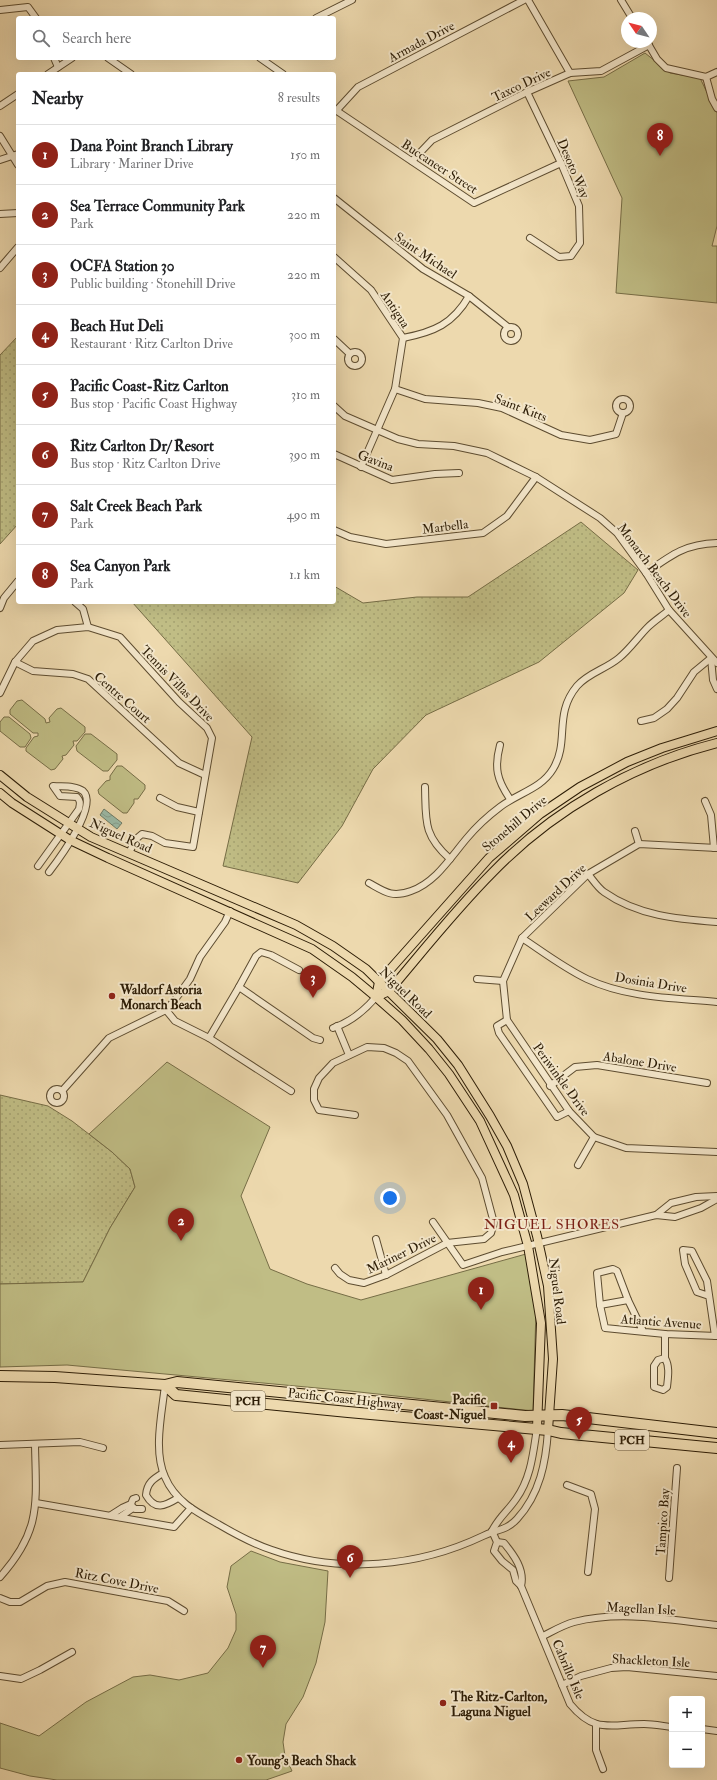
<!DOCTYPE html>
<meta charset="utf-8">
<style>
body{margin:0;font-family:"IM FELL Double Pica",serif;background:#f2f2f2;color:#202124}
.controls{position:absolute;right:12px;bottom:12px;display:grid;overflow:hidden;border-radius:4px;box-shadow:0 4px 16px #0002}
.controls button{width:36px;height:36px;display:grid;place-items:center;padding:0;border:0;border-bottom:1px solid #e0e0e0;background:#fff;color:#202124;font:20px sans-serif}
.compass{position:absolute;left:621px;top:12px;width:36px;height:36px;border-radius:50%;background:#fff;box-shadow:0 4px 16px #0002;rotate:305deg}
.you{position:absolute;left:390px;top:1198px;width:14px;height:14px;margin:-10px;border:3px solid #fff;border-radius:50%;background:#1a73e8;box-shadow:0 0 0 6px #1a73e833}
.badge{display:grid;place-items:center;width:26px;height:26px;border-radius:50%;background:#8f2418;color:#fff;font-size:13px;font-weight:700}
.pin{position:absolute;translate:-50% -33px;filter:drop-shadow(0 1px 2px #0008)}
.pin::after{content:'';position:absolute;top:21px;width:14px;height:12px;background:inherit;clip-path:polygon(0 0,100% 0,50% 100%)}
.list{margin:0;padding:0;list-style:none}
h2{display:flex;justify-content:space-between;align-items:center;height:52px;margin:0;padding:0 16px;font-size:17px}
h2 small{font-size:13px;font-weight:400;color:#757577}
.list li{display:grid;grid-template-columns:26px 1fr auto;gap:12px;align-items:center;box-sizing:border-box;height:60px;padding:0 16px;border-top:1px solid #e0e0e0}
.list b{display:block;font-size:15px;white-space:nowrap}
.list p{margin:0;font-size:13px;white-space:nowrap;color:#757577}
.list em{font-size:13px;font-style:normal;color:#757577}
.icon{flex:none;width:22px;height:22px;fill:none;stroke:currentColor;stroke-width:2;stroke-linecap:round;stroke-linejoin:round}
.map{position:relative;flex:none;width:717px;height:1780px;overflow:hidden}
.search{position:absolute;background:#fff;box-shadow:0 4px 16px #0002;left:16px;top:16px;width:320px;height:44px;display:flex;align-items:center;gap:10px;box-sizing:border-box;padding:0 14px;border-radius:4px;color:#757577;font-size:15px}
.panel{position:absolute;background:#fff;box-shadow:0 4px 16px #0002;left:16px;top:72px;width:320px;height:532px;border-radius:4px}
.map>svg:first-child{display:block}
.grass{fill:url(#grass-dots);stroke:#766d46}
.park{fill:#c0bd85;stroke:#766d46}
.water{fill:url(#water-waves);stroke:#6e7b67}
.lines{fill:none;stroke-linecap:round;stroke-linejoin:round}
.minor-casing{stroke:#5d4c30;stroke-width:8}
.major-casing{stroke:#2d1d06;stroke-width:10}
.highway-casing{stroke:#2d1d06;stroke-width:12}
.minor{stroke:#f3e6ca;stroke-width:6}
.major{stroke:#edd9ae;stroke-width:8}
.highway{stroke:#edd9ae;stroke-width:10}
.poi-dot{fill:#8f2418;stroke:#f3e6ca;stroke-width:1.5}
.labels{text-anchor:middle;stroke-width:4;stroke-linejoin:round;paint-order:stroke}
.shield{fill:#f3e6ca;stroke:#685941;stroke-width:1}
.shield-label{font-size:12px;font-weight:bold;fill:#2d1d06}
.street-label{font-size:13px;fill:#2d1d06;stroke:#f3e6ca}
.poi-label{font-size:13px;font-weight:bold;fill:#2d1d06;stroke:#f3e6ca;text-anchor:start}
.neighbourhood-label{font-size:14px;letter-spacing:1px;fill:#7a1f14;stroke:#f3e6ca}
</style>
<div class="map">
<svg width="717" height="1780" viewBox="0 0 717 1780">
<defs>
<pattern id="grass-dots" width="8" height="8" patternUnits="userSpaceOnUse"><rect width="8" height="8" fill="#c0bd85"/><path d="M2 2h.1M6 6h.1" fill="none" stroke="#a5a271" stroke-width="1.8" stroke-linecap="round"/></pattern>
<pattern id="water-waves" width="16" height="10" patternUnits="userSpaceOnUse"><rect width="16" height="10" fill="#9abaa7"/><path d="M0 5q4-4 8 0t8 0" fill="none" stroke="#859f8e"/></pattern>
</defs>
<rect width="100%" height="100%" fill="#edd9ae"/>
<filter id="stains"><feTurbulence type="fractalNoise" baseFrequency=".005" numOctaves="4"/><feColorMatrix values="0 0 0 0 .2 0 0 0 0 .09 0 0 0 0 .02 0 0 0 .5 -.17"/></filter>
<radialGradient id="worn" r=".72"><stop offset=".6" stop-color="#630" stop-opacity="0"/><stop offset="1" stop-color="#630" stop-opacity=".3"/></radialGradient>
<!-- grass -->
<g class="grass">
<path d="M18,336V524L0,544V355Z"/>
<path d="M581,522L638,570L624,593L539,662L426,715L373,769L342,826L298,883L223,866L252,737L132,602H334V586L363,603L417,597H468Z"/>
<path d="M0,1095L48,1106L72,1121L112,1152L130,1169L135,1187L110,1228L83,1282L0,1284Z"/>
</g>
<!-- park -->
<g class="park">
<path d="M645,53L670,73L700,78L717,113V226L712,246H717V303L616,293L622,198L568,81L604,77Z"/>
<path d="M22,700L45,719L46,723L50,722L49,718L57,709L61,708L85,727V732L77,741H73L74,745L66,755L62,756L63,759L55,769L51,770L26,751V748L34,737L38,736V733H33L10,714V710L17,701Z"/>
<path d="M4,717H9L30,734L31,738L25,747H20L0,731V722Z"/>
<path d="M85,734H91L117,754V760L108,771H103L77,751L76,746Z"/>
<path d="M117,766H122L145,785V789L138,799H134V803L127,813H123L99,794L98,790L106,781L110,780V776Z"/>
<path d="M167,1062L270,1127L241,1196L270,1269L307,1284L361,1300L526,1254L536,1309L533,1411L350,1391L67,1365L0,1367V1284L83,1282L110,1228L135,1187L130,1169L112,1152L89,1134Z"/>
<path d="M251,1551L280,1562L328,1571L325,1622L316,1663L303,1697L286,1724L283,1742L285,1756L292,1771L266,1780H57L30,1776L0,1768V1723L39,1736L86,1702L133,1677L150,1675L179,1680L208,1673L228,1648L236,1630V1614L227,1587L231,1566Z"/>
</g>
<!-- water -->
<path class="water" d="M104,809L122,823L117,829L100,815Z"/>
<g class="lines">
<!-- minor casing -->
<g class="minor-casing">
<g id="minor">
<path d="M528,0L570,73"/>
<path d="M621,0L632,18"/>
<path d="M0,10L28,7L36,18"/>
<path d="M316,18L352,0"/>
<path d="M647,42L657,59L666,68L706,77L717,72"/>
<path d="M54,58L58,67"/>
<path d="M108,58L131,74"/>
<path d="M260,58L283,74"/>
<path d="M48,74L72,58"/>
<path d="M706,77L712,99L717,108"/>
<path d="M527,92L561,163L579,206L580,243L571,256L559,257L530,238"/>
<path d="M0,106L18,94"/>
<path d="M334,109L474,203L561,163"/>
<path d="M336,111L358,87L524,0"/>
<path d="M0,136L18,165"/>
<path d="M0,160L18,154"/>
<path d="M412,161L432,140L527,92L570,73L601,71L649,45"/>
<path d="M334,198L423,269L469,296L508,327"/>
<path d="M0,214L18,213"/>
<path d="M334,257L371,290L403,338L395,389L361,467"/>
<path d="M0,268L18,247"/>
<circle cx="511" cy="334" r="7"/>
<path d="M403,338C434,332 453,324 469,296"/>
<path d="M334,339L350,354"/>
<circle cx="355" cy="359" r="7"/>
<path d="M395,389L425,399L478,403L502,408L561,435L590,440L616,434L623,413"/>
<circle cx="623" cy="406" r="7"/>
<path d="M334,406L345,416L398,439L418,444L454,446L487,453L536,477L600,518L617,533L646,573L669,610L717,663"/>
<path d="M334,454L392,480L435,474L459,473"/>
<path d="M334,530L350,537L386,544L483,533L507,516L536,477"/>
<path d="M646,573C671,555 685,544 717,543"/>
<path d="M75,602L83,609L88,627"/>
<path d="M0,608L4,598L18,581"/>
<path d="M711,658L713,680L717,689"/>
<path d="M15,662L33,671L73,674L88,679L179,763L205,775"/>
<path d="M0,693L15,662L33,641L57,630L88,627L120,637L179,702L207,728L212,738L193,847L165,843L152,836L142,834L136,839L129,853"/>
<path d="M641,721L654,718L667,709L677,698L694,672L711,658"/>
<path d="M500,745C494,768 497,780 510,799"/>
<path d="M425,787C426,821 423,835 450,859"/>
<path d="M160,798L177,807L199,812"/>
<path d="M705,801L711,815L714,848"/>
<path d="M635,831L639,844"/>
<path d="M38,866L79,809C80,804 81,801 77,797L60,796L53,786C62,787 75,785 83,791C99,805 59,859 49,872"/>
<path d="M588,874C593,880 598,888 604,892C638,916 678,919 717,922"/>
<path d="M369,883C385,892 392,898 411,891C436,882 450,858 467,838C477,826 488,816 500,807C518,793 541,789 553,769C570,741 553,715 577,686C588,673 606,669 619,658C630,649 638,637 648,627C654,621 662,616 669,610"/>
<path d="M522,938C543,952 564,968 587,979C627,998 674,998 717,1002"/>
<path d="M477,979L503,981"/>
<path d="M239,987L256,956L261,952L271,955L299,970"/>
<path d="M166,1010L175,1021L209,1038L291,1091"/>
<path d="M507,1020L497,1026L499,1033L557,1117L569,1111"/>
<path d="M337,1026L349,1055"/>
<path d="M333,1028C351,1022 364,1011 376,997"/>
<path d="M209,1038L239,987L313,1038L320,1040"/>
<path d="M550,1086L575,1067L597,1065L707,1083"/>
<circle cx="57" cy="1096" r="7"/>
<path d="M62,1091L109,1038L166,1010L174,1001L190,979L200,957L225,922L230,911"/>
<path d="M717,1152L626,1148L594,1137L569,1111L507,1020L503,981L522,938L588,874L639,844L717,848"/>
<path d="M578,1165L594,1137"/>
<path d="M656,1215L671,1203L696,1197L717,1196"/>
<path d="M433,1222L463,1265L502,1252L656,1215L675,1217L701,1208L717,1199"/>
<path d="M376,1239L386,1275"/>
<path d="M335,1268L340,1274L349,1280L364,1283L386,1275L447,1243L484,1239L491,1233L494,1223L482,1178L447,1115L408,1061L396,1053L384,1048L367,1047L333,1063L319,1078L314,1089V1100L319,1110L355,1115"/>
<path d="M709,1296L697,1292L685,1264L683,1250L692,1251L707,1281L715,1336"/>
<path d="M600,1305L628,1300"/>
<path d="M643,1331L628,1300L617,1271L613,1269L597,1273L600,1305L605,1328L665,1334L717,1336"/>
<path d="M665,1358C670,1367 668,1377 667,1387L663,1390L654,1387V1366L658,1360L665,1358V1334"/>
<path d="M165,1385C162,1413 153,1451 165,1477C175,1501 196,1512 218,1524C235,1534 253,1544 272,1550C340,1574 418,1567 483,1536C497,1529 506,1531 517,1519C540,1494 546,1462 548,1430"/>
<path d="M0,1445L80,1442L103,1448"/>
<path d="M163,1473C153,1479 147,1483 146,1495C155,1511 165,1506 178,1498"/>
<path d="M567,1485L591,1494L595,1509L588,1572"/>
<path d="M36,1503L174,1527L191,1508"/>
<path d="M132,1506L135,1509H142"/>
<path d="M111,1515L122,1508L131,1504L133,1499L136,1498"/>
<path d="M120,1517L133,1508"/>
<path d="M492,1531L497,1542L494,1551L502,1561L513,1570L516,1581L521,1586L570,1704C595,1734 610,1724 644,1724C653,1724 663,1726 672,1727"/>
<path d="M492,1531C499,1517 507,1512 516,1499C531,1478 533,1454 537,1428"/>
<path d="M497,1542L504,1543C514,1555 525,1570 521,1586"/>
<path d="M0,1577C42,1530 36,1503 35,1444"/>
<path d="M669,1578L677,1468"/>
<path d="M0,1598L10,1602H20L47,1586L65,1582L168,1601L184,1611"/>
<path d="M543,1636C553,1631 563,1625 574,1622C621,1610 670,1620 717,1625"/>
<path d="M0,1676L21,1679L40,1670L72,1652"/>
<path d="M562,1685L581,1676L611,1668L627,1667L717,1676"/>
<path d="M596,1724V1750L603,1769"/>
<path d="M702,1729L717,1731"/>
</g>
</g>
<!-- major casing -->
<g class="major-casing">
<g id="major">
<path d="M0,775L27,797L91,837L296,925L333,946L366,969L437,1039L458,1065L490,1116L507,1146L523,1184L537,1236L548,1286L553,1359L548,1430"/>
<path d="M0,793L12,803L70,840L108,858L312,949L352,977L376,997L402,1020L429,1049L449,1074L480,1121L514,1195L528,1246L541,1323L537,1428"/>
<path d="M376,997L379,982L489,858L540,814L580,787L627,762L662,748L717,731"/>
<path d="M376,997L389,991C423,951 456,909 493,872C553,810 634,764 717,743"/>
</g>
</g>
<!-- highway casing -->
<g class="highway-casing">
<g id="highway">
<path d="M0,1376L55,1377L165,1385L177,1382L525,1416L562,1415L717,1433"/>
<path d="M165,1385L176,1395L348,1412L548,1430L561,1433L717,1448"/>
</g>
</g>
<!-- minor -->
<use href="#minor" class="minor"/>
<!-- major -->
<use href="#major" class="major"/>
<!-- highway -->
<use href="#highway" class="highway"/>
</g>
<!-- markers -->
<g class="poi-dot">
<circle cx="112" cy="996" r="4"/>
<rect x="490" y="1402" width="8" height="8" rx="2"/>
<circle cx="443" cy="1703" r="4"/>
<circle cx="239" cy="1760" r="4"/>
</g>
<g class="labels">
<!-- shield labels -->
<g class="shield">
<rect x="231" y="1391" width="34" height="20" rx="3"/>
<rect x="615" y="1430" width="34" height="20" rx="3"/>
</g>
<g class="shield-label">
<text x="248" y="1405">PCH</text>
<text x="632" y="1444">PCH</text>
</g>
<!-- street labels -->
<g class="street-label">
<text transform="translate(421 41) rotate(-28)" y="5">Armada Drive</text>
<text transform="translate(521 84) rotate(-25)" y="5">Taxco Drive</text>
<text transform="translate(440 166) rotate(33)" y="5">Buccaneer Street</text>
<text transform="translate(574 168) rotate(67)" y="5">Desoto Way</text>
<text transform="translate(426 255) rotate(34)" y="5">Saint Michael</text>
<text transform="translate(396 309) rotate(56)" y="5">Antigua</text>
<text transform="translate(521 407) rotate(21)" y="5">Saint Kitts</text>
<text transform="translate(376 460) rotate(21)" y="5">Gavina</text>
<text transform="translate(445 526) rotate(-7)" y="5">Marbella</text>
<text transform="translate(655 570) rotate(53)" y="5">Monarch Beach Drive</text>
<text transform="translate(178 683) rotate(46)" y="5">Tennis Villas Drive</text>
<text transform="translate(123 697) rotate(41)" y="5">Centre Court</text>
<text transform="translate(514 823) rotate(-40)" y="5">Stonehill Drive</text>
<text transform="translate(121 835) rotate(24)" y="5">Niguel Road</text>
<text transform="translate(555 892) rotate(-43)" y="5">Leeward Drive</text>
<text transform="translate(651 982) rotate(9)" y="5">Dosinia Drive</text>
<text transform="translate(406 992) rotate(44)" y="5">Niguel Road</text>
<text transform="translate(640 1061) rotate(9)" y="5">Abalone Drive</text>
<text transform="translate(562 1079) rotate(54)" y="5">Periwinkle Drive</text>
<text transform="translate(401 1253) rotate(-26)" y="5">Mariner Drive</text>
<text transform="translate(558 1291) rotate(83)" y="5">Niguel Road</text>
<text transform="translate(661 1321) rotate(4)" y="5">Atlantic Avenue</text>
<text transform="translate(345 1398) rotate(6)" y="5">Pacific Coast Highway</text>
<text transform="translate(662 1522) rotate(-86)" y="5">Tampico Bay</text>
<text transform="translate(117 1580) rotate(11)" y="5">Ritz Cove Drive</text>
<text transform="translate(641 1608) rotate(3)" y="5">Magellan Isle</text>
<text transform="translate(651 1660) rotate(3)" y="5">Shackleton Isle</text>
<text transform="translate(569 1669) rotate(67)" y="5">Cabrillo Isle</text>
</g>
<!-- poi labels -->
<g class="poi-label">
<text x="120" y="994">Waldorf Astoria<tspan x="120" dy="15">Monarch Beach</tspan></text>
<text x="486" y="1404" text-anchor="end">Pacific<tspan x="486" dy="15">Coast-Niguel</tspan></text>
<text x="451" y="1701">The Ritz-Carlton,<tspan x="451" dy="15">Laguna Niguel</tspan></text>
<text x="247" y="1765">Young's Beach Shack</text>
</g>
<!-- neighbourhood labels -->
<g class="neighbourhood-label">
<text x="552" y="1229">NIGUEL SHORES</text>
</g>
</g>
<rect width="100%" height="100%" filter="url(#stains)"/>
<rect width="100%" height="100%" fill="url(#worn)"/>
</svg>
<div class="controls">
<button>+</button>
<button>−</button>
</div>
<svg class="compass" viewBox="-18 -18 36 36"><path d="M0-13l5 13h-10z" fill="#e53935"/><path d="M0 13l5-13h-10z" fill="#757577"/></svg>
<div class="you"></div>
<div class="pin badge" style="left:481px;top:1310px">1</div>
<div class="pin badge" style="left:181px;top:1241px">2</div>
<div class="pin badge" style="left:313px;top:998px">3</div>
<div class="pin badge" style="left:511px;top:1463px">4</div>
<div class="pin badge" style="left:579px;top:1440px">5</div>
<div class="pin badge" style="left:350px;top:1578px">6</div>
<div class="pin badge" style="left:263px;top:1668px">7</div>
<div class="pin badge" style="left:660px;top:156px">8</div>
<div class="search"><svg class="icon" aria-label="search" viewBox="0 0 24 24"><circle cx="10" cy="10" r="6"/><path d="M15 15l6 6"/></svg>Search here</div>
<section class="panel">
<h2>Nearby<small>8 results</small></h2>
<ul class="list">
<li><span class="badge">1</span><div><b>Dana Point Branch Library</b><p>Library · Mariner Drive</p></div><em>150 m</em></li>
<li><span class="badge">2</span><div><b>Sea Terrace Community Park</b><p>Park</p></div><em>220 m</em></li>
<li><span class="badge">3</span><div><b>OCFA Station 30</b><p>Public building · Stonehill Drive</p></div><em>220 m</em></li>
<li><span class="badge">4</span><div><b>Beach Hut Deli</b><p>Restaurant · Ritz Carlton Drive</p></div><em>300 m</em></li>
<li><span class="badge">5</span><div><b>Pacific Coast-Ritz Carlton</b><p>Bus stop · Pacific Coast Highway</p></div><em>310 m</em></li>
<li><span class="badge">6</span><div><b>Ritz Carlton Dr/ Resort</b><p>Bus stop · Ritz Carlton Drive</p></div><em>390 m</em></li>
<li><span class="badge">7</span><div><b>Salt Creek Beach Park</b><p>Park</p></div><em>490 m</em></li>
<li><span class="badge">8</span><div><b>Sea Canyon Park</b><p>Park</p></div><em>1.1 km</em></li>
</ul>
</section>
</div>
